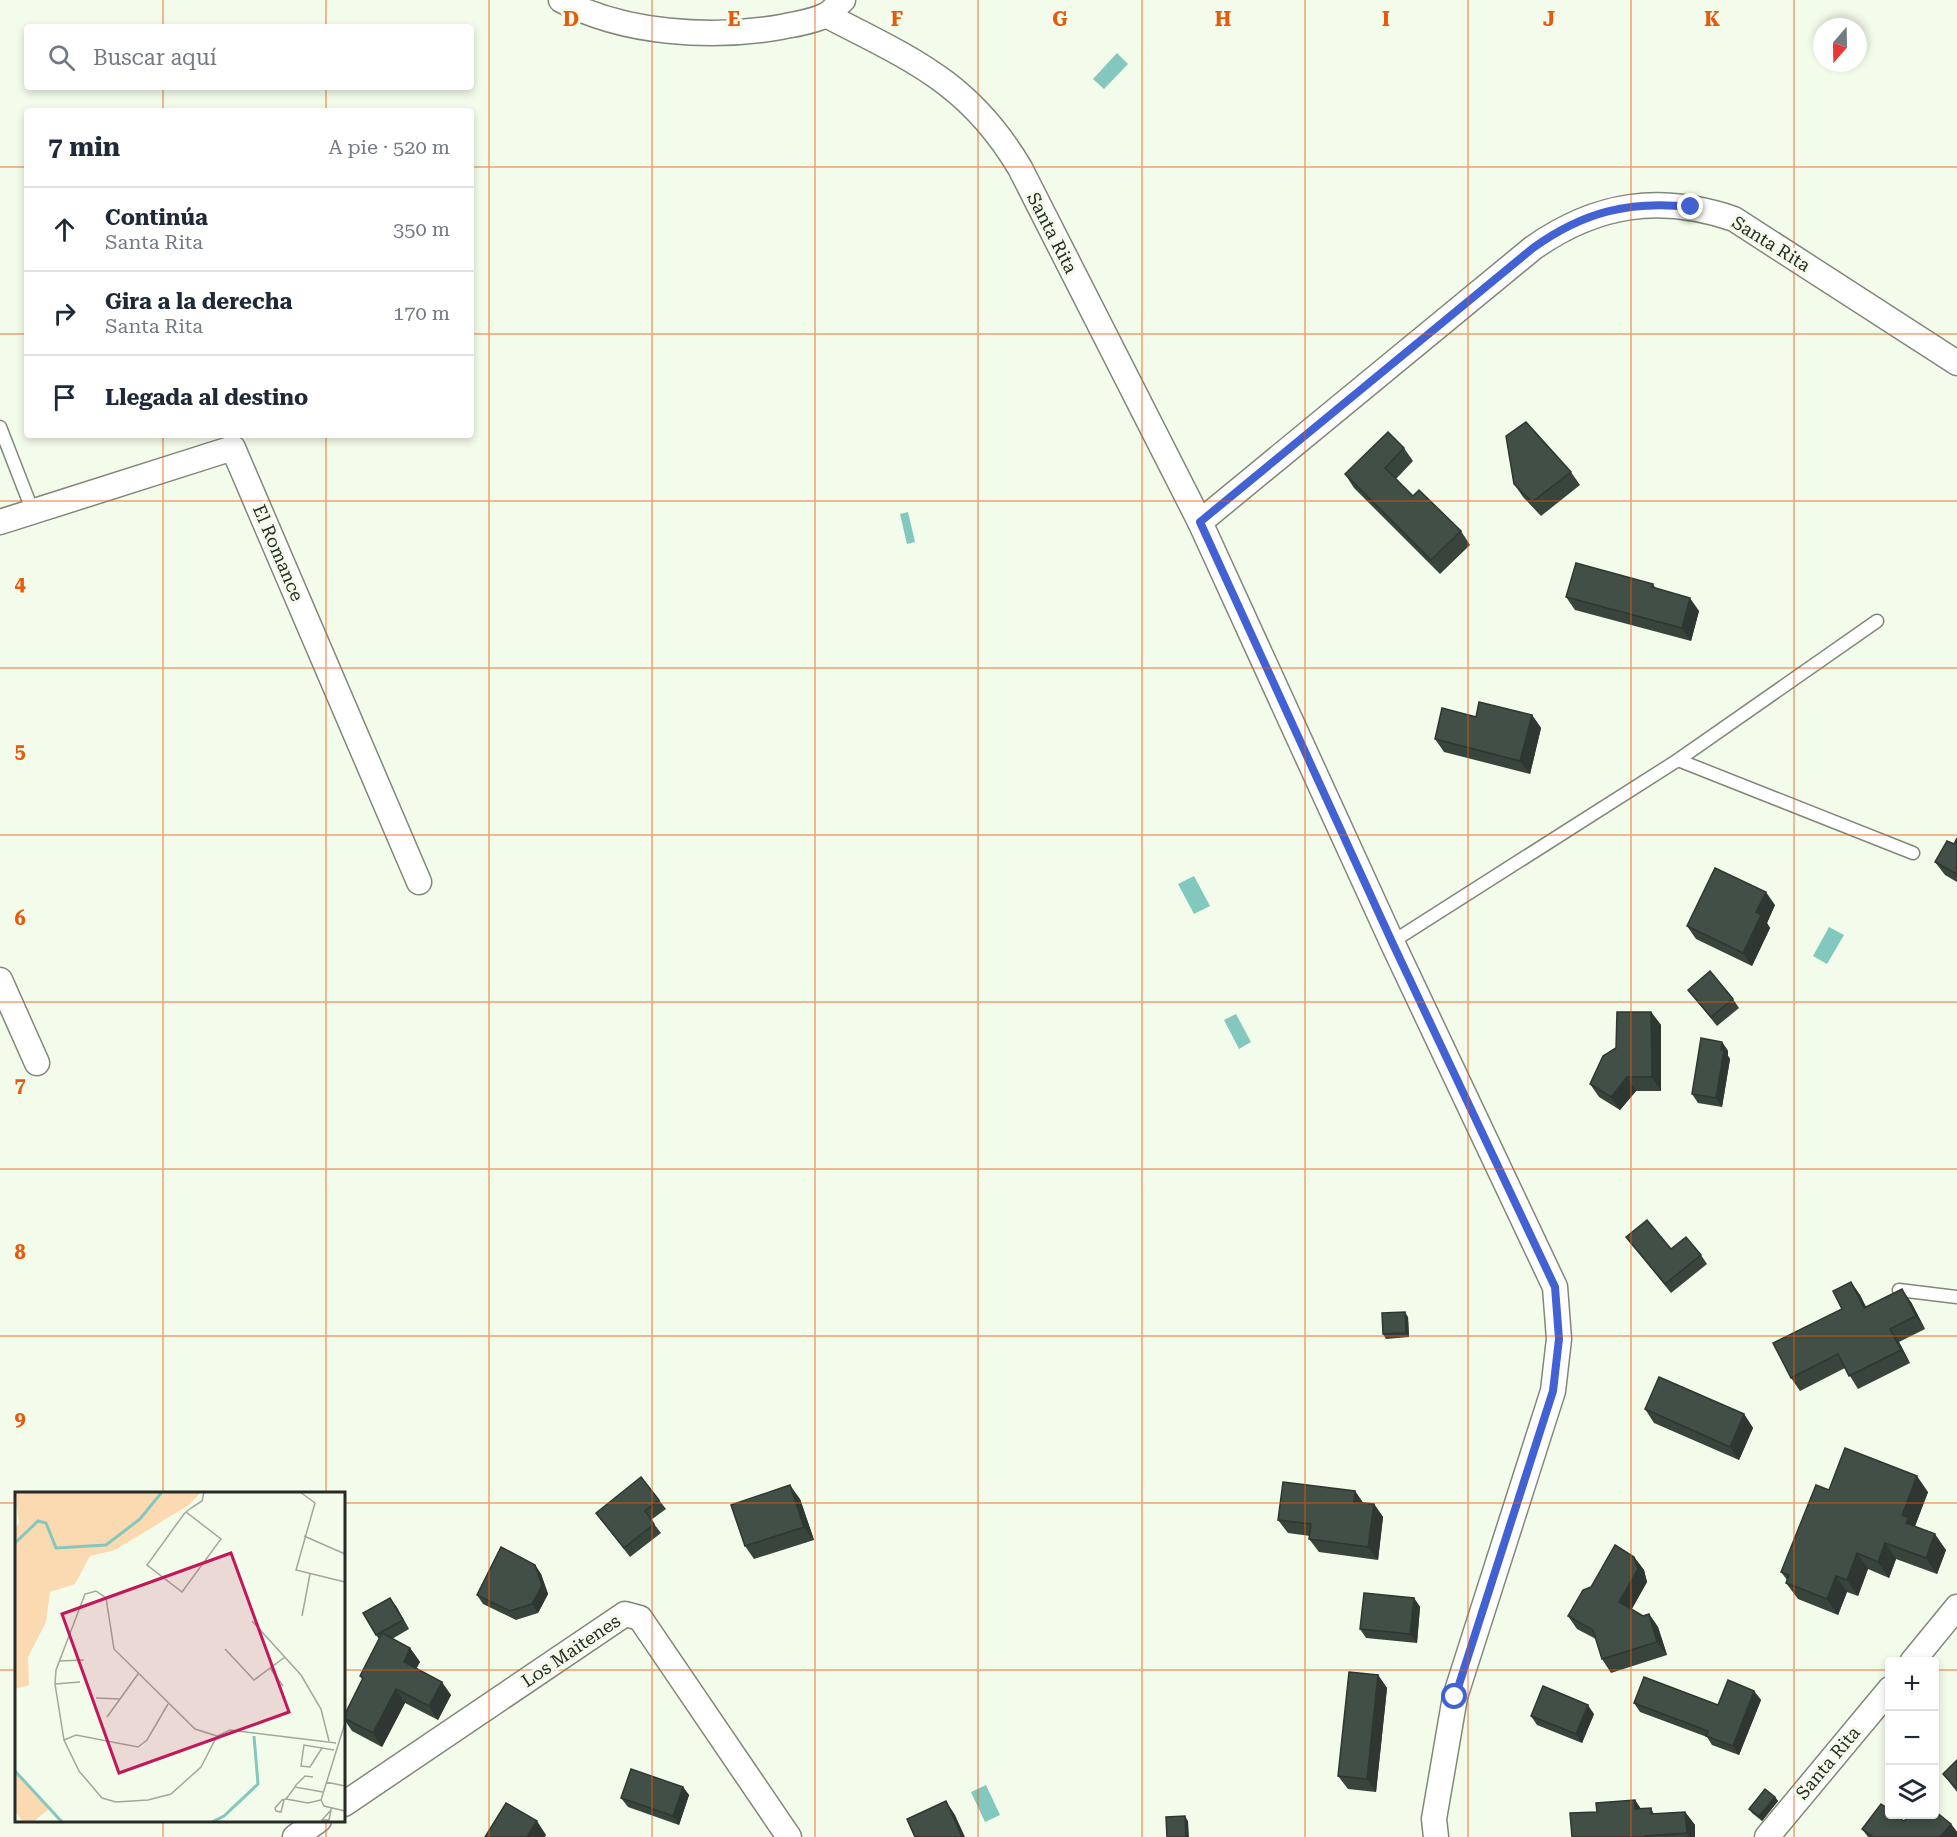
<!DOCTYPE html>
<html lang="es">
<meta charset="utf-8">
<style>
body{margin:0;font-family:"Roboto Serif",serif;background:#f6f6f7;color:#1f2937}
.controls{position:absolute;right:18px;bottom:18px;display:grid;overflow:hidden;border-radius:6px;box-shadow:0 3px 9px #0003}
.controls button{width:54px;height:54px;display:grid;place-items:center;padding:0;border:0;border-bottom:2px solid #e0e1e3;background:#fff;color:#1f2937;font:30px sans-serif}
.compass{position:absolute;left:1813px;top:18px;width:54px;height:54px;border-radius:50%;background:#fff;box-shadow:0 3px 9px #0003;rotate:200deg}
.stop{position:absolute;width:18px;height:18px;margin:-14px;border:4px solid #4262d4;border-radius:50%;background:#fff}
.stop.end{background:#4262d4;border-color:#fff;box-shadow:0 2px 6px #0008}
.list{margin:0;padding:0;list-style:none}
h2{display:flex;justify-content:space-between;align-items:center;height:78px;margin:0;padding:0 24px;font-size:26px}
h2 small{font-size:20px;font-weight:400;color:#747a83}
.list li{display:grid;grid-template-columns:39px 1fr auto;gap:18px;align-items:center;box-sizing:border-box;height:84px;padding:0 24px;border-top:2px solid #e0e1e3}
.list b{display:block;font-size:22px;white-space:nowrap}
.list p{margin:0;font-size:20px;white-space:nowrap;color:#747a83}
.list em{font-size:20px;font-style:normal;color:#747a83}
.icon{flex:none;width:33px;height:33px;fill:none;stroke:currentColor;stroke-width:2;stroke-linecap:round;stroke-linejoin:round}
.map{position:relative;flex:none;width:1957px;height:1837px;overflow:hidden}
.search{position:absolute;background:#fff;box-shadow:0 3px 9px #0003;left:24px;top:24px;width:450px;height:66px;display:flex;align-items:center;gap:15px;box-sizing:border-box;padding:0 21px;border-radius:6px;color:#747a83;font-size:22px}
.panel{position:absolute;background:#fff;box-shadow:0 3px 9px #0003;left:24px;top:108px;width:450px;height:330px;border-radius:6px}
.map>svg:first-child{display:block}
.water{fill:#83c8be}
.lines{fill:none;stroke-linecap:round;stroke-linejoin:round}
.lane-casing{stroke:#81887a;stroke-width:15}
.street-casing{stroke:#81887a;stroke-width:27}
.lane{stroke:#fff;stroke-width:12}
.street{stroke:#fff;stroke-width:24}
.wall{fill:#38443c}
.shaded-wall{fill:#2e3731}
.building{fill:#414f46;stroke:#2e3731;stroke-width:1.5}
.route{stroke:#4262d4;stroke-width:8}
.grid{fill:none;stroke:#e8590c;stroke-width:1.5;stroke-opacity:0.55}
.labels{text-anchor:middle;stroke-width:6;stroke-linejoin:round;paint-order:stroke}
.street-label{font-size:18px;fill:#282b25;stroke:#f3fbea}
.inset-river{fill:none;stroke:#83c8be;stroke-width:3}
.inset-road{fill:none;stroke:#a2a89b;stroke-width:1.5}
.view{fill:#c2185b;fill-opacity:0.15;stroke:#c2185b;stroke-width:3}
.inset-edge{fill:none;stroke:#282b25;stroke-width:3}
.grid-label{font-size:20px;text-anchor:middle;font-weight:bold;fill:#e8590c;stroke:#f3fbea;stroke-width:6;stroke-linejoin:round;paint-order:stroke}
</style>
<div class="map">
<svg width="1957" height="1837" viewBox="0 0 1957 1837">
<rect width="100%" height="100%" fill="#f3fbea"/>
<!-- water -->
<g class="water">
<path d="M1117,53L1128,64L1104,89L1093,79Z"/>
<path d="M908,512L915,542L907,544L900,514Z"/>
<path d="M1194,876L1210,906L1194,914L1178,884Z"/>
<path d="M1829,927L1844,935L1827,964L1813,956Z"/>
<path d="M1236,1014L1251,1042L1239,1049L1224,1020Z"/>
<path d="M986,1785L1000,1815L985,1822L971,1792Z"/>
</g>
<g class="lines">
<!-- lane casing -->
<g class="lane-casing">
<g id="lane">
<path d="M0,427L33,512"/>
<path d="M1678,760L1913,853"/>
<path d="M1392,942L1678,760L1877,621"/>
<path d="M1899,1290L1957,1297"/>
</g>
</g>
<!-- street casing -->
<g class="street-casing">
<g id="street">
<path d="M561,0C624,34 712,39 781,27C795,24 813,22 826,15C832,12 837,5 843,0"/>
<path d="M826,15C911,59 969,82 1020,168L1200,522L1392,942L1555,1287L1559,1339L1553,1391L1455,1697L1434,1819L1436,1837"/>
<path d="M0,522L233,448L419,882"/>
<path d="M1200,522L1533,248C1597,203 1660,194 1734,219L1957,363"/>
<path d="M0,980L37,1063"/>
<path d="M1912,1662L1957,1607"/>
<path d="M344,1804L625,1614L640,1618L789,1837"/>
<path d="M295,1837L319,1820"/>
<path d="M1767,1837L1890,1689"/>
</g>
</g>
<!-- lane -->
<use href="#lane" class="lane"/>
<!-- street -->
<use href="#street" class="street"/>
</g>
<!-- wall -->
<g class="wall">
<path d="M1404,448L1413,461L1396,479L1413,496L1461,531L1470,545L1440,574L1354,488L1345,474Z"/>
<path d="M1571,472L1580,485L1541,516L1523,497L1514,484Z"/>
<path d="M1653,584L1656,589L1699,611L1691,641L1575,610L1566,597Z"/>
<path d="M1532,715L1541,728L1530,774L1444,752L1435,739L1476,717Z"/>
<path d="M1957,838V882L1945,875L1935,862L1954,844Z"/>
<path d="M1775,905L1767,923L1770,928L1752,966L1696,939L1687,926Z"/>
<path d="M1688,990L1733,999L1739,1008L1717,1026Z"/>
<path d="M1651,1012L1661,1025V1091H1636L1620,1110L1599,1097L1590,1084L1616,1048Z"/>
<path d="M1722,1042L1728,1051V1056L1730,1059L1722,1107L1698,1103L1692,1094Z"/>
<path d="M1626,1237L1671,1249L1701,1255L1707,1264L1671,1293Z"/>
<path d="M1851,1282L1860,1295L1866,1307L1911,1302L1925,1329L1899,1342L1910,1363L1858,1389L1845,1368L1800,1391L1791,1378L1842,1309Z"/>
<path d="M1408,1317L1409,1337L1386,1339L1383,1334Z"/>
<path d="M1645,1409L1744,1414L1753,1428L1739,1460L1654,1423Z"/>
<path d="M1829,1490L1928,1492L1915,1526L1946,1550L1937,1574L1896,1559L1889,1578L1868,1569L1858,1596L1847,1592L1838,1615L1798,1599L1786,1583L1787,1580L1781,1572Z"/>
<path d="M1355,1491L1363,1503L1374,1504L1383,1517L1378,1560L1319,1552L1309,1539L1310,1536L1288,1533L1278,1520Z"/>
<path d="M800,1499L814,1540L754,1559L745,1546Z"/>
<path d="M659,1500L666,1509L651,1520L661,1533L630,1557L596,1513Z"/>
<path d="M1634,1557L1644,1570L1647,1582L1632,1609L1643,1616L1649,1614L1658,1627L1667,1655L1611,1673L1602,1659L1596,1639L1577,1629L1568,1616L1591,1587Z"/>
<path d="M535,1565L541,1574L548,1594L538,1613L516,1620L483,1604L477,1595Z"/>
<path d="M1414,1598L1420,1607L1417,1643L1366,1638L1360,1629Z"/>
<path d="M396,1606L409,1629L392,1639L410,1648L420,1662L416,1668L451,1695L438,1720L405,1703L382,1747L352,1731L344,1719V1716L362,1679L360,1676L379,1639L376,1635Z"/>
<path d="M1378,1675L1387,1688L1376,1792L1348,1789L1338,1776Z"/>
<path d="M1754,1691L1761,1700L1739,1755L1712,1745L1707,1737L1640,1712L1634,1703L1718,1705Z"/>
<path d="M1594,1714L1582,1743L1537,1725L1531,1716Z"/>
<path d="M1957,1760V1792L1943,1774Z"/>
<path d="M683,1787L689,1795L679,1825L628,1807L621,1798Z"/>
<path d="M1775,1797L1778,1801L1762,1821L1752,1813L1749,1809Z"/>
<path d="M1635,1800L1641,1809L1651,1808L1654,1814L1685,1812L1695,1825V1837H1572L1597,1812Z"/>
<path d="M1904,1821L1951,1824L1957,1832V1837H1868L1862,1829Z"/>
</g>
<!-- shaded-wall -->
<g class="shaded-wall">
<path d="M1690,598L1699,611L1691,641L1682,628Z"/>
<path d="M1532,715L1541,728L1530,774L1520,761Z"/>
<path d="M1766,892L1775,905L1767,923L1770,928L1752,966L1743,953L1756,912Z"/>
<path d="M1651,1012L1661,1025V1091L1652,1077Z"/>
<path d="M1722,1042L1728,1051V1056L1730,1059L1722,1107L1716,1098Z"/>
<path d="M1627,1077L1636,1091L1620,1110L1611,1097Z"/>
<path d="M1851,1282L1860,1295L1873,1321L1864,1308Z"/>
<path d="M1902,1289L1911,1302L1925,1329L1916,1316Z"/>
<path d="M1405,1312L1408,1317L1409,1337L1406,1333Z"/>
<path d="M1890,1329L1899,1342L1910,1363L1901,1350Z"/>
<path d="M1744,1414L1753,1428L1739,1460L1730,1447Z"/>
<path d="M1917,1476L1928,1492L1915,1526L1906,1523L1902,1515Z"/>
<path d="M790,1485L800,1499L814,1540L804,1527Z"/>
<path d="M1355,1491L1364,1504L1354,1502Z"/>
<path d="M1374,1504L1383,1517L1378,1560L1368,1547Z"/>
<path d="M1935,1534L1946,1550L1937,1574L1926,1558Z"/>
<path d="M1885,1543L1896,1559L1889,1578L1878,1562Z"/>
<path d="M1857,1553L1868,1569L1858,1596L1847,1580Z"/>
<path d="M1634,1557L1644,1570L1647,1582L1628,1615L1619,1602Z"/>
<path d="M535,1565L541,1574L548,1594L538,1613L532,1604Z"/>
<path d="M1836,1576L1847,1592L1838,1615L1827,1599Z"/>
<path d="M390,1598L396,1606L409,1629L403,1620Z"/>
<path d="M1414,1598L1420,1607L1417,1643L1410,1634Z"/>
<path d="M1649,1614L1658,1627L1667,1655L1657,1642Z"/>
<path d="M410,1648L420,1662L413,1675L404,1662Z"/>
<path d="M1378,1675L1387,1688L1376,1792L1367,1779Z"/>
<path d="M442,1682L451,1695L438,1720L429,1706Z"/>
<path d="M396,1689L405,1703L382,1747L373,1733Z"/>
<path d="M1754,1691L1761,1700L1739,1755L1733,1746Z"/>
<path d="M1588,1705L1594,1714L1582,1743L1576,1734Z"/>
<path d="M683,1787L689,1795L679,1825L673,1816Z"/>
<path d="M1775,1797L1778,1801L1762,1821L1759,1816Z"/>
<path d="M1635,1800L1644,1814L1635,1809Z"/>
<path d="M946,1801L955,1815L965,1837H962Z"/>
<path d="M1685,1812L1695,1825V1837H1689L1687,1833Z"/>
<path d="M1185,1816L1188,1821L1189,1837H1186Z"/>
<path d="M537,1821L546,1835L545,1837H527Z"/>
<path d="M1951,1824L1957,1832V1837H1940Z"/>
</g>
<!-- building -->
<g class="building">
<path d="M1526,422L1571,472L1532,502L1514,484L1506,436Z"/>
<path d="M1388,432L1404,448L1385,468L1413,496L1419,490L1461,531L1431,560L1345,474Z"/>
<path d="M1576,563L1653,584L1652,587L1690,598L1682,628L1566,597Z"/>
<path d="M1479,702L1532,715L1520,761L1435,739L1442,708L1476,717Z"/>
<path d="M1957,838V874L1935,862L1947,841L1954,844Z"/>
<path d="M1715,868L1766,892L1756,912L1761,915L1743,953L1687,926Z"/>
<path d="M1710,971L1733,999L1711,1017L1688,990Z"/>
<path d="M1617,1012H1651L1652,1077H1627L1611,1097L1590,1084L1603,1056L1616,1048Z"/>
<path d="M1701,1038L1722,1042L1721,1050H1724L1716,1098L1692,1094Z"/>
<path d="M1647,1220L1671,1249L1686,1237L1701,1255L1665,1284L1626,1237Z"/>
<path d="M1851,1282L1864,1308L1902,1289L1916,1316L1890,1329L1901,1350L1849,1376L1838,1354L1791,1378L1773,1343L1842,1309L1833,1291Z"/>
<path d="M1405,1312L1406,1333L1383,1334L1382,1313Z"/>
<path d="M1659,1377L1744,1414L1730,1447L1645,1409Z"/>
<path d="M1845,1448L1917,1476L1902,1515L1909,1518L1906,1523L1935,1534L1926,1558L1885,1543L1878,1562L1857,1553L1847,1580L1836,1576L1827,1599L1786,1583L1789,1575L1781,1572L1816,1485L1829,1490Z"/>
<path d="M641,1477L659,1500L645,1511L654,1524L624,1548L596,1513Z"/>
<path d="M1283,1482L1355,1491L1354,1502L1374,1504L1368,1547L1309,1539L1311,1524L1278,1520Z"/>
<path d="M790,1485L804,1527L745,1546L731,1505Z"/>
<path d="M1615,1545L1634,1557L1638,1569L1619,1602L1643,1616L1649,1614L1657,1642L1602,1659L1593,1630L1568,1616L1583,1590L1591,1587Z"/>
<path d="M501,1547L535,1565L542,1585L532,1604L510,1611L477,1595Z"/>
<path d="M1364,1593L1414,1598L1410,1634L1360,1629Z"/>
<path d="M390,1598L403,1620L376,1635L363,1613Z"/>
<path d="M382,1633L410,1648L404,1662L442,1682L429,1706L396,1689L373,1733L344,1718V1716L363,1678L360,1676Z"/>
<path d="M1349,1672L1378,1675L1367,1779L1338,1776Z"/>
<path d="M1644,1677L1718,1705L1728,1680L1754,1691L1733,1746L1706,1736L1708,1731L1634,1703Z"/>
<path d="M1543,1686L1588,1705L1576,1734L1531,1716Z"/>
<path d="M1957,1760V1789L1943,1774Z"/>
<path d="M631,1769L683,1787L673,1816L621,1798Z"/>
<path d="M1765,1789L1775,1797L1759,1816L1749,1809Z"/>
<path d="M1635,1800V1809L1651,1808V1814L1685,1812L1687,1833L1645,1836V1837H1572L1570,1813L1597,1812L1596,1803Z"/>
<path d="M946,1801L962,1837H915L907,1819Z"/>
<path d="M506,1803L537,1821L527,1837H485Z"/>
<path d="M1881,1804L1890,1810V1815H1895L1904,1821L1910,1815H1935V1811L1951,1824L1940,1837H1873L1862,1829Z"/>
<path d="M1185,1816L1186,1837H1167L1166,1817Z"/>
</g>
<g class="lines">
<!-- route -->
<path class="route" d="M1455,1697L1553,1391L1559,1339L1555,1287L1392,942L1200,522L1533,248C1583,212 1630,200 1691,207"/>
</g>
<!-- grid -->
<path class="grid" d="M163,0V27M326,0V27M489,0V1837M652,0V1837M815,0V1837M978,0V1837M1142,0V1837M1305,0V1837M1468,0V1837M1631,0V1837M1794,0V1837M163,87V111M326,87V111M0,167H27M471,167H1957M0,334H27M471,334H1957M163,435V1494M326,435V1494M0,501H1957M0,668H1957M0,835H1957M0,1002H1957M0,1169H1957M0,1336H1957M0,1503H16M344,1503H1957M0,1670H16M344,1670H1890M1934,1670H1957M163,1820V1837M326,1820V1837"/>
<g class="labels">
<!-- street labels -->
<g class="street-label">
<text transform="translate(1052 233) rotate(63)" y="6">Santa Rita</text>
<text transform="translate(1771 244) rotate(32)" y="6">Santa Rita</text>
<text transform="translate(278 553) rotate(67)" y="6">El Romance</text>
<text transform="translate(571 1651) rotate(-34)" y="6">Los Maitenes</text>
<text transform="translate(1828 1763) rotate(-50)" y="6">Santa Rita</text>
</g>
</g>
<!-- overview -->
<g transform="translate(15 1492)">
<rect width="330" height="330" fill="#f3fbea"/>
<path d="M0,0H186L174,13L100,58L75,64L60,92L35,100L31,130L13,165L14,193L0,197V36L4,31Z" fill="#fcdab1"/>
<path d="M0,279L34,317L18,330H8L0,319Z" fill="#fcdab1"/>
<path class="inset-river" d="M0,51L23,29L31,31L41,56L91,53L125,27L147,0M0,279L47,330M197,330L209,324L243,292L239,244"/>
<path class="inset-road" d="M285,0L300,11L281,78L330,90M171,20L206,47L167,100L132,73L169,22L171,20L176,16L187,9L189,0M289,44L330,62M287,124L295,82M237,129L286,183L306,217L314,249M210,157L239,188L270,165M44,169L69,168M255,176L268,194M40,192L65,190M81,206L105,207M92,225L123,182M202,244L180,237L99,157L91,106L81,99L70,102L41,178L40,192L49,248L64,279L87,306L101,310L133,308L156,302L186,275L202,244L215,238L321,251M49,248L61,243L123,255L132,248L153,212M307,256L295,275L286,274L289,253L319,258M311,290L330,294M280,294L290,284L298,285M269,308L266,320L261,319L260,316L267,308L271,307M306,308L330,231M306,308L293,311L271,307L280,295L308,300M306,308L309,314L330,319M316,318L307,328H314L316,318V316"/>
<path class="view" d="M216,61L274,220L104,281L47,122Z"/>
<rect width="330" height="330" class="inset-edge"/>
</g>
<g class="grid-label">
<text x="571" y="26">D</text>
<text x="734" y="26">E</text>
<text x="897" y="26">F</text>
<text x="1060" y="26">G</text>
<text x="1223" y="26">H</text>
<text x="1386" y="26">I</text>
<text x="1549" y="26">J</text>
<text x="1712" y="26">K</text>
<text x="20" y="591">4</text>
<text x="20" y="758">5</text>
<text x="20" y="925">6</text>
<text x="20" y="1092">7</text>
<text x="20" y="1259">8</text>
<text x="20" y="1426">9</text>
</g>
</svg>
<div class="controls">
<button>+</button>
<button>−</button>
<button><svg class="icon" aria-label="layers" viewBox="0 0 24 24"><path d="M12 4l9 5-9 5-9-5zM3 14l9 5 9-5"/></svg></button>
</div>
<svg class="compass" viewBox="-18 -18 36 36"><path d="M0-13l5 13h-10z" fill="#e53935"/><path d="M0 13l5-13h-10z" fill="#747a83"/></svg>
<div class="stop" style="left:1455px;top:1697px"></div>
<div class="stop end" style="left:1691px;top:207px"></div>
<div class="search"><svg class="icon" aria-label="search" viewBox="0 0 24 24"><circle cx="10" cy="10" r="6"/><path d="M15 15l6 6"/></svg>Buscar aquí</div>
<section class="panel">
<h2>7 min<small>A pie · 520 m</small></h2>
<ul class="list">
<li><svg class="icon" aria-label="ahead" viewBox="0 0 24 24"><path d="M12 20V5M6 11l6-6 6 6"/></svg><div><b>Continúa</b><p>Santa Rita</p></div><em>350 m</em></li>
<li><svg class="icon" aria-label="right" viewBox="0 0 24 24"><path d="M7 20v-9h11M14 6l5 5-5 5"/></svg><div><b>Gira a la derecha</b><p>Santa Rita</p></div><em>170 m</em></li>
<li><svg class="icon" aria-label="arrive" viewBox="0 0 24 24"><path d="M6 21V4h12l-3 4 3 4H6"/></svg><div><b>Llegada al destino</b></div></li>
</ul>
</section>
</div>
